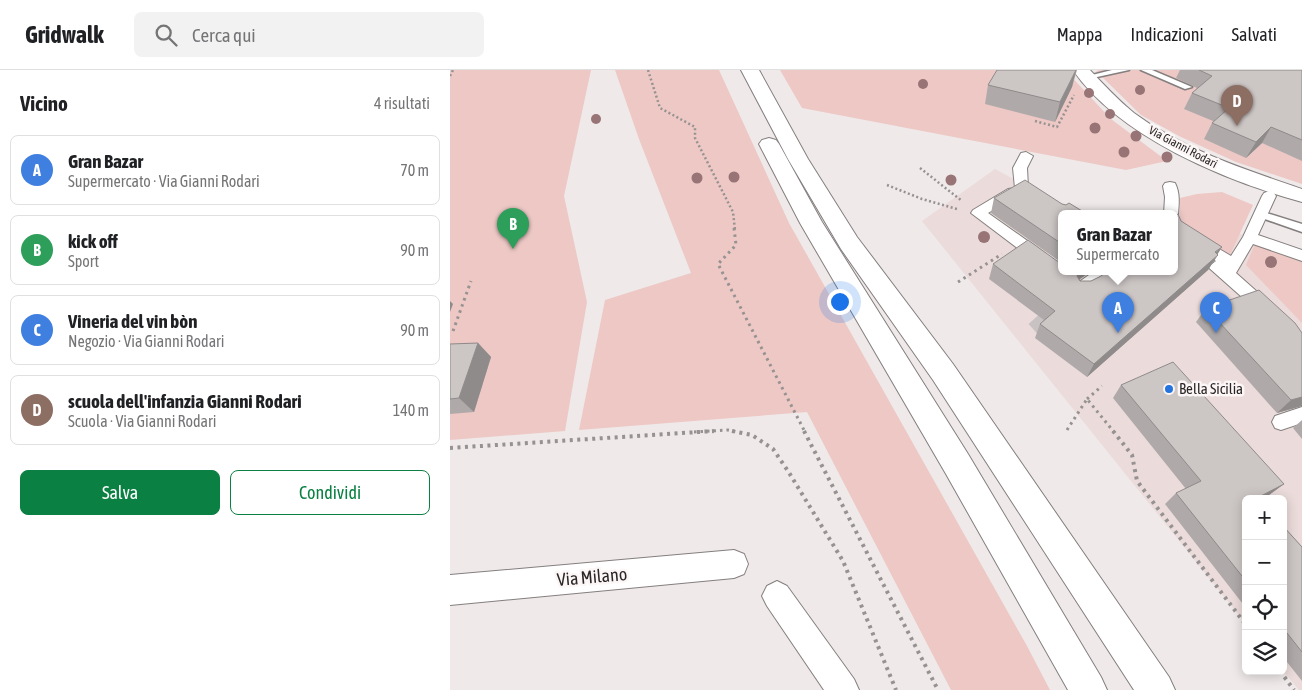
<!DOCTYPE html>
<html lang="it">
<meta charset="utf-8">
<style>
body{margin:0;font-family:"Asap Condensed",sans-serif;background:#f2f2f2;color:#202124}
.controls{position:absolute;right:15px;bottom:15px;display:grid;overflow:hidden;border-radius:8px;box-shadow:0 2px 12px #0003}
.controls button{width:45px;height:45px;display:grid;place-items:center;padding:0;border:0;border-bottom:1px solid #e0e0e0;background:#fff;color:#202124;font:25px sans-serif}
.you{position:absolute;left:389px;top:231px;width:18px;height:18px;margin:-12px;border:4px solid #fff;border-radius:50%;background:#1a73e8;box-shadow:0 0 0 8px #1a73e833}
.badge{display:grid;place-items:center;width:32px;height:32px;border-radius:50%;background:#0b8043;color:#fff;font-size:16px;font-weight:700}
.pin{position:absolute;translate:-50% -41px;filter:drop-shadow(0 1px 2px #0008)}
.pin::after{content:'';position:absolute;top:26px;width:18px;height:15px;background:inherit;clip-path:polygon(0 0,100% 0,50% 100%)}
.popup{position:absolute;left:608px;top:140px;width:120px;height:65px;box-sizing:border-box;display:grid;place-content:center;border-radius:8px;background:#fff;filter:drop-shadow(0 1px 4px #0005);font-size:16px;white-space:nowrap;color:#757577}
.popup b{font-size:19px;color:#202124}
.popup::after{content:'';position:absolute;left:50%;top:100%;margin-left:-10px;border:10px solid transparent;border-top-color:#fff}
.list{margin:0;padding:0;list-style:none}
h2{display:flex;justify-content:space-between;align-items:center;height:65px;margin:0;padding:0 20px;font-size:21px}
h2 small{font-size:16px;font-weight:400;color:#757577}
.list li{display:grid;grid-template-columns:32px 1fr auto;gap:15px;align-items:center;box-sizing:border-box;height:70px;margin:0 10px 10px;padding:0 10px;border:1px solid #e0e0e0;border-radius:8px}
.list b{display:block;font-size:19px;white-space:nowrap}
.list p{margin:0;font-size:16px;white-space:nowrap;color:#757577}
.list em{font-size:16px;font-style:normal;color:#757577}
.actions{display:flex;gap:10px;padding:15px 20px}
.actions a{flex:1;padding:11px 0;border:1px solid #0b8043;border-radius:8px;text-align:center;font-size:18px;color:#0b8043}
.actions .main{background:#0b8043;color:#fff}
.icon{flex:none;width:28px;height:28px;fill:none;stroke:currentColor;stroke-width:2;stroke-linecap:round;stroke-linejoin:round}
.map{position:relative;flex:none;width:852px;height:620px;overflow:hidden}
header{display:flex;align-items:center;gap:30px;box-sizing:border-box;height:70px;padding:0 25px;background:#fff;border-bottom:1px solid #e0e0e0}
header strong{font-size:24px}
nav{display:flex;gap:28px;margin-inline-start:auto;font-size:18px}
.search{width:350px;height:45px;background:#f2f2f2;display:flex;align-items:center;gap:12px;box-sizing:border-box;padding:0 18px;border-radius:8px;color:#757577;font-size:19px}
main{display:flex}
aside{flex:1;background:#fff}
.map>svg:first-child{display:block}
.built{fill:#ebdcdb}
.green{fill:#edc8c5}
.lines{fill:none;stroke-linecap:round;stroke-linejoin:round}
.pedestrian-tunnel{stroke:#c8c2c2;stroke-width:16;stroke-dasharray:16 8;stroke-linecap:butt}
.service-casing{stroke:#847f7e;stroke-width:3}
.pedestrian-casing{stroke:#847f7e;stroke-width:2}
.minor-casing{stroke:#847f7e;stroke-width:2}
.trunk-casing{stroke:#847f7e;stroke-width:2}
.path-far2{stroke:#969291;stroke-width:2.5;stroke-dasharray:2 2.5;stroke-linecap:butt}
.path-far1{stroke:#969291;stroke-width:3;stroke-dasharray:2.5 4;stroke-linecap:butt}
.path{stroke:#969291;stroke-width:4;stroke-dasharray:3 4.5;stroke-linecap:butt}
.service{fill:#fff;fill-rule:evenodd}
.pedestrian{fill:#fff;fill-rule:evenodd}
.minor{fill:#fff;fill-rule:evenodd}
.trunk{fill:#fff;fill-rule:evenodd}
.tree{fill:#987476}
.wall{fill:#afaaa9}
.shaded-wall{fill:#8f8b8a}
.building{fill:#ccc6c5;stroke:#8f8b8a}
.poi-dot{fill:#2473de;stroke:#fdf6f6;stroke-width:2}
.labels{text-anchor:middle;stroke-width:5;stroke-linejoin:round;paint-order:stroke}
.far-street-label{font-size:12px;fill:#2a2827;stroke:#fdf6f6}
.poi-label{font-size:15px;fill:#2a2827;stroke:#fdf6f6;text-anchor:start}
.near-street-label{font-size:18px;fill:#2a2827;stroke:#fdf6f6}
</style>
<header>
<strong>Gridwalk</strong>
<div class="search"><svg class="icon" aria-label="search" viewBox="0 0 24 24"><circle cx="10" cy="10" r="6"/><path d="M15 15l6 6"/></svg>Cerca qui</div>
<nav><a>Mappa</a><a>Indicazioni</a><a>Salvati</a></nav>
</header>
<main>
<aside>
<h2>Vicino<small>4 risultati</small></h2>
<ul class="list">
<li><span class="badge" style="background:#3f7fe0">A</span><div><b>Gran Bazar</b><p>Supermercato · Via Gianni Rodari</p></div><em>70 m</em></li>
<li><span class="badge" style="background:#2e9e5b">B</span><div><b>kick off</b><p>Sport</p></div><em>90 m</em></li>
<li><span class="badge" style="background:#3f7fe0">C</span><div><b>Vineria del vin bòn</b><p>Negozio · Via Gianni Rodari</p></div><em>90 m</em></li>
<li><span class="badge" style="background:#8d6e63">D</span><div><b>scuola dell'infanzia Gianni Rodari</b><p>Scuola · Via Gianni Rodari</p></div><em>140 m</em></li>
</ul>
<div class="actions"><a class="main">Salva</a><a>Condividi</a></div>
</aside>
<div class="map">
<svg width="852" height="620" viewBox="0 0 852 620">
<rect width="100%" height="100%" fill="#efe9e9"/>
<!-- built -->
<path class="built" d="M545,99L628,144H612V202H724V144H714L723,139L852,187V620H849L833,601V429H796V554L472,151Z"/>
<!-- green -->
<g class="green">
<path d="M0,0H141L114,126L137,232L115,361L0,370Z"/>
<path d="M165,0H269L339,153L577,576L600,620H501L357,342L129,360L155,230L241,203L189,69Z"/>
<path d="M330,0H615L661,49L717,91L676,100L352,38Z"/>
<path d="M651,0H852V114L786,92L729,66L691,45L646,1Z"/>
<path d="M772,122L803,135L780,185L729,157L730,128L747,124Z"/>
<path d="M805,174L852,191V253L796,195Z"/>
</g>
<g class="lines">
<!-- pedestrian-tunnel -->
<path class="pedestrian-tunnel" d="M584,260L606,240"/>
<!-- service casing -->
<g class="service-casing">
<g id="service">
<path d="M662,0H679L638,9L634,7Z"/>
<path d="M691,0H702L742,17L735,19Z"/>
<path d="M810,141L852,154V162L806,146L805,144Z"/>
</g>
</g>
<!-- pedestrian casing -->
<g class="pedestrian-casing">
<g id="pedestrian">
<path d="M576,82L583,86L577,98L578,117L576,120L569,121L568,125L538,143L596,184L599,188L596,192L591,193L586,192L521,143L523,140L558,119L565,118L563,98L571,83Z"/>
<path d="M720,112L725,113C730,123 729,133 728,144L724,148V144H714L715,127L713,116L715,113Z"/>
<path d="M819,121L824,123L826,126L808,165L852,180V191L803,174L786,203L823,236L825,240L823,244L817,246L811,244L758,197L766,191L724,164V152L781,186L793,167L812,126L814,123Z"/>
<path d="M643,202H662L659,206C650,213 638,227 625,223L623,219L625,215Z"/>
<path d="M852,337V353L831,360L825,358L822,352L825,346Z"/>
</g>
</g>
<!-- minor casing -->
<g class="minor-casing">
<g id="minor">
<path d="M623,0H640C654,15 668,30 684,43C734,80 794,99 852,119V132C776,111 669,67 623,0Z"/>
<path d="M284,480L294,484L298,494L294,504L284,508L0,535V505Z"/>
<path d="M327,511L337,516L404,609L409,620H374L317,536L312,526L317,516Z"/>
</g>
</g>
<!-- trunk casing -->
<g class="trunk-casing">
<g id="trunk">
<path d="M291,0H309L358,89L407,167L503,294L719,607L725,620H684L483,310L391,179L338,89Z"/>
<path d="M319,68L326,70L329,74L372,152L518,384L651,607L657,620H618L496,404L350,153L309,74L312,70Z"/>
</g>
</g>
<!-- path-far2 -->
<g class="path-far2">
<path d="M198,0L210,38L245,57V68L283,142L285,160"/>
<path d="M0,6L3,0"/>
<path d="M585,51L607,57L624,25"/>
<path d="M470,98L512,131"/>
<path d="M437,115L472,129L507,139"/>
</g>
<!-- path-far1 -->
<g class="path-far1">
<path d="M284,158L286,175L268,194L355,362"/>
<path d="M508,212L552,184"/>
<path d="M3,261L21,211"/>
<path d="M637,329L652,316"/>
<path d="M617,360L637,329L664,362"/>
<path d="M244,362L278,360L288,362"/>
</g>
<!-- path -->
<g class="path">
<path d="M282,361L302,365L323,379L338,401L393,491L446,620"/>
<path d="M354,361L488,620"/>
<path d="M663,361L682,385L687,411L796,555"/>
<path d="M0,378L264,361"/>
<path d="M830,601L844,620"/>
</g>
<!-- service -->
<use href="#service" class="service"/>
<!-- pedestrian -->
<use href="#pedestrian" class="pedestrian"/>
<!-- minor -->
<use href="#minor" class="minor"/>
<!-- trunk -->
<use href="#trunk" class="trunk"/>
</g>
<!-- trees -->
<g class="tree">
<circle cx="473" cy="14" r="5"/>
<circle cx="690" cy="20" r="5"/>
<circle cx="639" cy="23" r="5"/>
<circle cx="660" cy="44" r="5"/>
<circle cx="146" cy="49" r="5"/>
<circle cx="645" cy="58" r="5.5"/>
<circle cx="686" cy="66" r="5.5"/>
<circle cx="674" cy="82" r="5.5"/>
<circle cx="717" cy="87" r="5.5"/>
<circle cx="284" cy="107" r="5.5"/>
<circle cx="247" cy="108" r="5.5"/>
<circle cx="501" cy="110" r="5.5"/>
<circle cx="534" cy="167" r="6"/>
<circle cx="821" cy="192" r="6"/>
</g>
<!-- wall -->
<g class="wall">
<path d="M547,0H627L622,17L605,52L535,34L538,15Z"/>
<path d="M730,0H852V91L812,73L796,88L754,69L763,51L734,39L742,23L747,18L726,8Z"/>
<path d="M544,128L612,144V193L541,143Z"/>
<path d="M731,151L772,177L758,200L637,307L585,268L590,254L594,250L539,209L543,194L607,191L612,202H640L630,209V211H641L651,206Z"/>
<path d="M756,238L852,263V336L827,343L746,252Z"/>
<path d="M28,273L41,287L24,342L0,344V274Z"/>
<path d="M671,315L834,414L819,425L796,429V538L715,434L726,423L736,419L663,328Z"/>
<path d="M852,350V369L843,358Z"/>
<path d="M833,456L852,477V611L833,587Z"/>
</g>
<!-- shaded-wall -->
<g class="shaded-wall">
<path d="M626,0L622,17L605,52L610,32Z"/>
<path d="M821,57L812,73L796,88L806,72Z"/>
<path d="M772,177L764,189L768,185L758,200L637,307L644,294Z"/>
<path d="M629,202H640L624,213Z"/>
<path d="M0,231L3,234L0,242Z"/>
<path d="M28,273L41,287L24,342L9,328Z"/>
<path d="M852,327V336L827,343L841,330Z"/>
<path d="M834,414L819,425L813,429H806Z"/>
</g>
<!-- building -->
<g class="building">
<path d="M547,0H626L610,32L538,15Z"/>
<path d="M749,0H852V70L821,57L806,72L762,53L779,38L742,23L762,6Z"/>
<path d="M575,110L612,134L616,135L619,133L637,144H612V174L544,128Z"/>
<path d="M728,144L731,151L772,177L765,182L768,185L644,294L590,254L605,241L543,194L578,170L607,191L612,193V202H629L627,206L630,211H641L651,206L656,202H724V147Z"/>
<path d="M809,220L845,253L852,263V327L841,330L756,238Z"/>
<path d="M28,273L9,328L0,329V274Z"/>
<path d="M723,292L834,414L809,427L810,429H796V511L726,423L751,411L671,315Z"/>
<path d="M833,456L852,477V582L833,558Z"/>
</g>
<!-- markers -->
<circle class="poi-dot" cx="719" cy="319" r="5"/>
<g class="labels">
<!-- far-street labels -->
<g class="far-street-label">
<text transform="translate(733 77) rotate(28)" y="4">Via Gianni Rodari</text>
</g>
<!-- poi labels -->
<g class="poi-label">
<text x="729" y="324">Bella Sicilia</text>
</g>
<!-- near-street labels -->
<g class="near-street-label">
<text transform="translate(142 507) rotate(-5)" y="6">Via Milano</text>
</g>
</g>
</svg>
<div class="controls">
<button>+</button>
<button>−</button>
<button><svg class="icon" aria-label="locate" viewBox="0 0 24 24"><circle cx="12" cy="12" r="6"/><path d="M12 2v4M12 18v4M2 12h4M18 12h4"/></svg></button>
<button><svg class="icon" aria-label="layers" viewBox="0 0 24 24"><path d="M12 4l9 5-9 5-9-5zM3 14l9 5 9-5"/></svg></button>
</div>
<div class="you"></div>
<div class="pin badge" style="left:668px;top:263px;background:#3f7fe0">A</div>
<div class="popup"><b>Gran Bazar</b>Supermercato</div>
<div class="pin badge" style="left:63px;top:179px;background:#2e9e5b">B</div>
<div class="pin badge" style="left:766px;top:263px;background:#3f7fe0">C</div>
<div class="pin badge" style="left:787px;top:56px;background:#8d6e63">D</div>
</div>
</main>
